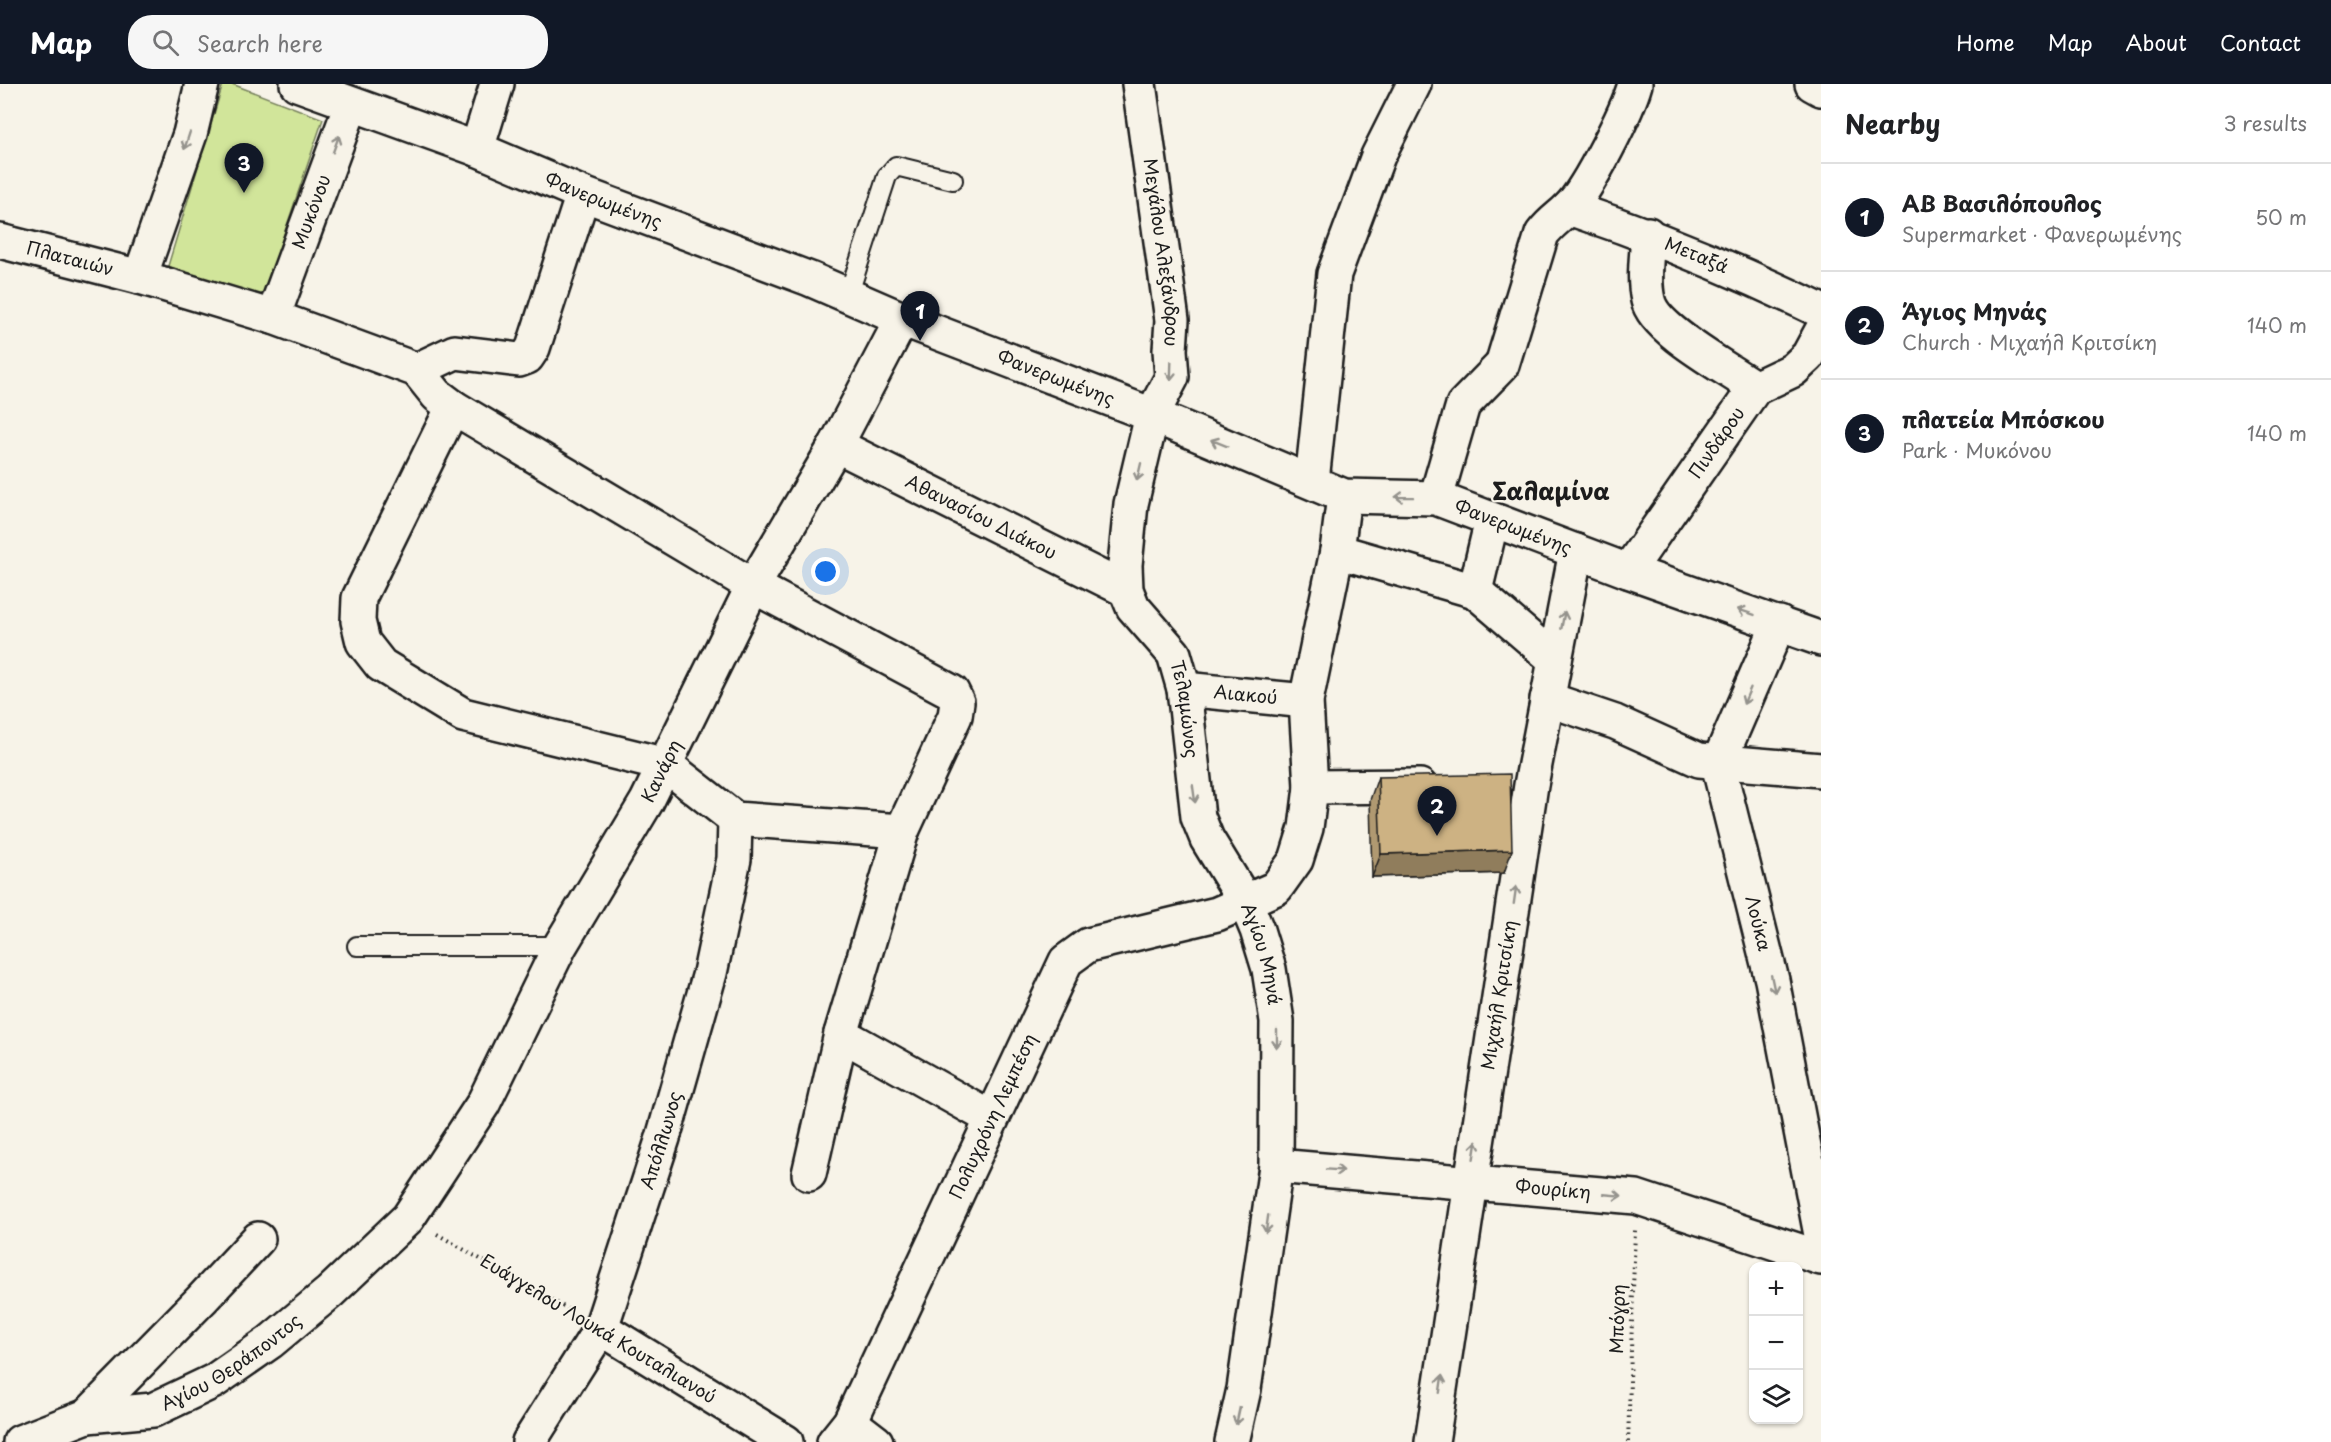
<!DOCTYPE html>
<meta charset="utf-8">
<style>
body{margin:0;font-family:"Playpen Sans",sans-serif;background:#f6f6f6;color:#202124}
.controls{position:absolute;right:18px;bottom:18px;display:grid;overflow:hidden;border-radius:12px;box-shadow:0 2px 4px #0004}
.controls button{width:54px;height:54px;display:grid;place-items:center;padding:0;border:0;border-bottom:2px solid #e0e0e0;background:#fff;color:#202124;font:30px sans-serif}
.you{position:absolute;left:826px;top:488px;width:21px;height:21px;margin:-15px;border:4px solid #fff;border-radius:50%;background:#1a73e8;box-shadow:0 0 0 9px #1a73e833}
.badge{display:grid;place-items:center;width:39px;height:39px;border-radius:50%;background:#111827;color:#fff;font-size:20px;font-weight:700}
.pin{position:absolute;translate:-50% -50px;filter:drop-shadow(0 2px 3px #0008)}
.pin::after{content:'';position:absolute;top:32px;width:21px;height:18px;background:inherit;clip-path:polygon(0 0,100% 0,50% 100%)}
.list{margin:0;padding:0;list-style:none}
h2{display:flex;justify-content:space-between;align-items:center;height:78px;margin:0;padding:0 24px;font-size:26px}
h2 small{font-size:20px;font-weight:400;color:#757577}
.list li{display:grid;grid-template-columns:39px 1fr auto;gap:18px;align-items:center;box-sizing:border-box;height:108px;padding:0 24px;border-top:2px solid #e0e0e0}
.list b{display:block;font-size:22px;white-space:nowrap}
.list p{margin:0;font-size:20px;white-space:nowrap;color:#757577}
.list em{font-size:20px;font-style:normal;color:#757577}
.icon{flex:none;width:33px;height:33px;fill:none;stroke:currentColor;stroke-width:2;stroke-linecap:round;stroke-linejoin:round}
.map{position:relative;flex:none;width:1821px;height:1358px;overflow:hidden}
header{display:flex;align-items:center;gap:36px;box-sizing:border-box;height:84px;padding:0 30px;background:#111827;color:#fff}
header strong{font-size:28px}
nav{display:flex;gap:33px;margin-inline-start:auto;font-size:21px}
.search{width:420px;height:54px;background:#f6f6f6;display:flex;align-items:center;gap:15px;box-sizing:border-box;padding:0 21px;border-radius:24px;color:#757577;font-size:22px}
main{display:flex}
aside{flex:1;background:#fff}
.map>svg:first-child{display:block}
.green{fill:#d1e59a;stroke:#76805b;stroke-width:1.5}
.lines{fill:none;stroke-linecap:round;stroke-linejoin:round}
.service-casing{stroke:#1c1c1c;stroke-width:22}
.minor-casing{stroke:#1c1c1c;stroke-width:38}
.tertiary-casing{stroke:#1c1c1c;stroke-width:38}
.secondary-casing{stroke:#1c1c1c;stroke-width:38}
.path{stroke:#1c1c1c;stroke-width:4;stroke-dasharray:1.5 4.5;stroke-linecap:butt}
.service{stroke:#f7f3e8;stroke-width:18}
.minor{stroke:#f7f3e8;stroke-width:33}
.tertiary{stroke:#f7f3e8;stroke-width:33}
.secondary{stroke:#f7f3e8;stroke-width:33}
.wall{fill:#b09971;stroke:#1c1c1c;stroke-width:1.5}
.shaded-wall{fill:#907d5c;stroke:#1c1c1c;stroke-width:1.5}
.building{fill:#cdb283;stroke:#1c1c1c;stroke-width:1.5}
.oneway{stroke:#94928c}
.labels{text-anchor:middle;stroke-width:4.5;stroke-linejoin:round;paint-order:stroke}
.street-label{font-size:18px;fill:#1c1c1c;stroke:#f7f3e8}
.district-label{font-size:24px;font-weight:bold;fill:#1c1c1c;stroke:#f7f3e8}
</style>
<header>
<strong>Map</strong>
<div class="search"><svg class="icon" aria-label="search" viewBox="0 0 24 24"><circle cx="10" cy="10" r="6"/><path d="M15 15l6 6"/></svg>Search here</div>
<nav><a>Home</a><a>Map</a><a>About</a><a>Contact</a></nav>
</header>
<main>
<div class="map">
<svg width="1821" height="1358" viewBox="0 0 1821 1358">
<rect width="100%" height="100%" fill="#f7f3e8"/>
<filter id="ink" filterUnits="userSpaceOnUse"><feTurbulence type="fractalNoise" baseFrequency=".0167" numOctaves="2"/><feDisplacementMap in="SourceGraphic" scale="12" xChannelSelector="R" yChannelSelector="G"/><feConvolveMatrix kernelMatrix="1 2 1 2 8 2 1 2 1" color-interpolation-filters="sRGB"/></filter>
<g filter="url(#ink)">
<!-- green -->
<path class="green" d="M223,0H232L323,35L261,218L168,182Z"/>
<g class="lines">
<!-- service casing -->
<g class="service-casing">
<g id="service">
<path d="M848,212L887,92L896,82L953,96"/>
<path d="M357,862H560"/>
</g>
</g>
<!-- minor casing -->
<g class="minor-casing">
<g id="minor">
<path id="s1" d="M1139,0L1172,236L1170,266L1172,293L1152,331"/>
<path d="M1812,0L1821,5"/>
<path d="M477,65L497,0"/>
<path id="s2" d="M1569,124C1656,153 1739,187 1821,227"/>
<path d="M1648,150C1647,171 1643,195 1648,216C1654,246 1729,285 1755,304"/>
<path id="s3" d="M0,157L140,193L273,233L417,286L437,311L453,323"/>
<path d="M140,193L190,50L202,0"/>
<path id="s4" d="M273,233L351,21"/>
<path d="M417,286L455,268L519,276L527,273L533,264L583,110"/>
<path d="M453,323L753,502L952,608L957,618L955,632L902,747L735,735L666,681L463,631L381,581L363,558L358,537L359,514Z"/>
<path id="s5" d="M836,361L1126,506"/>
<path d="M1312,397L1334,190L1378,72L1414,0"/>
<path d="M1337,467L1475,507L1555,576"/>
<path id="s6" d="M1628,487L1755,304L1793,286L1808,272L1821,248"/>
<path d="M1475,507L1492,436"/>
<path id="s7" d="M1779,539L1718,680L1772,896L1821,1151"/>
<path id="s8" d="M1184,605L1306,617"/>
<path d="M1547,615L1615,638L1699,676L1821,686"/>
<path d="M1311,703L1420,702"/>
<path d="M902,747L841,950L991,1034"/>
<path d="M809,1090L841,950"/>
<path d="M601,1244L786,1358"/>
<path d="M87,1332L202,1215L258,1155"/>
<path d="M850,1338L876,1358"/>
<path id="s9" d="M20,1358L87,1332L153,1326L214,1297L270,1258L330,1208L408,1134L483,1020L560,862L647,717L753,502L836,361L902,235"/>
<path id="s10" d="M529,1358L601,1244L663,1054L710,889L734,775L735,735"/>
<path id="s11" d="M834,1358L850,1338L1066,877L1088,861L1217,830L1276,804L1296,776L1306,744L1311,703L1306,617L1337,467L1344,412"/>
<path id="s12" d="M1432,1358L1531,701L1576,467"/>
</g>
</g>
<!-- tertiary casing -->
<g class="tertiary-casing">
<g id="tertiary">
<path d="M1436,414L1463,321L1502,281L1542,150C1552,137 1559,134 1569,124C1588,105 1628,26 1635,0"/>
<path id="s13" d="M1276,1082L1636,1113L1821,1174"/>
</g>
</g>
<!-- secondary casing -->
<g class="secondary-casing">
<g id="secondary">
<path id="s14" d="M297,0L477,65L583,110L810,195L902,235L1152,331L1344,412L1436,414L1628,487L1821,555"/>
<path id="s15" d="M1152,331L1131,420L1125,481L1126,506L1133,523L1174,570L1184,605L1198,733L1207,755L1245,817L1257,846L1269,885L1277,937L1276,1082L1244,1305L1232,1358"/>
</g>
</g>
<!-- path -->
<g class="path">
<path d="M437,1150L571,1227"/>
<path d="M1628,1358L1635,1146"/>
</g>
<!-- service -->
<use href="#service" class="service"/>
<!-- minor -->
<use href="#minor" class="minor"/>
<!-- tertiary -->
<use href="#tertiary" class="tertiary"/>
<!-- secondary -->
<use href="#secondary" class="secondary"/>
</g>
<!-- wall -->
<path class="wall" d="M1378,693L1504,789L1372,793L1370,716Z"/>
<!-- shaded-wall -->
<path class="shaded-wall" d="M1512,766L1504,789L1372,793L1381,770Z"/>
<!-- building -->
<path class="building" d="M1510,690L1512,766L1381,770L1378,693Z"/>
<!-- one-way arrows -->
<defs><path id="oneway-shaft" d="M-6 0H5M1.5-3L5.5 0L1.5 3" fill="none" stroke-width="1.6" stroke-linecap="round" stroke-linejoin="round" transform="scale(1.5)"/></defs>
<g class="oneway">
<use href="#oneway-shaft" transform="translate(187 57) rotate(108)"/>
<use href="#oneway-shaft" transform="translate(336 60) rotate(-70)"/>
<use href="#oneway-shaft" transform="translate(1171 287) rotate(92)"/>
<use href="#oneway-shaft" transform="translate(1219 359) rotate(-158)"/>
<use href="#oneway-shaft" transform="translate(1139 388) rotate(103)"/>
<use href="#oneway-shaft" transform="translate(1404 413) rotate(-179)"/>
<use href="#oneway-shaft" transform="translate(1746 528) rotate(-161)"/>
<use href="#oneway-shaft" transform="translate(1563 536) rotate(-79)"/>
<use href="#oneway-shaft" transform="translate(1747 612) rotate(113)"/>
<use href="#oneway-shaft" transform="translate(1194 710) rotate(82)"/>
<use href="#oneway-shaft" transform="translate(1515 811) rotate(-82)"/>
<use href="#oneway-shaft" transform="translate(1773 900) rotate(78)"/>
<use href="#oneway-shaft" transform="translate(1277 955) rotate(90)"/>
<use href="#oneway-shaft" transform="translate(1475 1066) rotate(-81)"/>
<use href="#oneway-shaft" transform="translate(1335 1086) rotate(4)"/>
<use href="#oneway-shaft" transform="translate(1613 1111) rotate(5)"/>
<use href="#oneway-shaft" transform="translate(1267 1140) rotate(98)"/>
<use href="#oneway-shaft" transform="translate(1441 1300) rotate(-82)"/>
<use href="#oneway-shaft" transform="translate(1238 1332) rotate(102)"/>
</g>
</g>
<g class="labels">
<!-- street labels -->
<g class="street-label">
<text dy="6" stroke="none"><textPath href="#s14" startOffset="328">Φανερωμένης</textPath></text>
<text dy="6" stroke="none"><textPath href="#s4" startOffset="112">Μυκόνου</textPath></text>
<text dy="6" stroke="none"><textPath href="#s1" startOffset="170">Μεγάλου Αλεξάνδρου</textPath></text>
<text dy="6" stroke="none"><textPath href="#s2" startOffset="136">Μεταξά</textPath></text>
<text dy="6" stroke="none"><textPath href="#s3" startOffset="72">Πλαταιών</textPath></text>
<text dy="6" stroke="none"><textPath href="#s14" startOffset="814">Φανερωμένης</textPath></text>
<text dy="6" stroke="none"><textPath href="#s6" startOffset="156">Πινδάρου</textPath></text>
<text dy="6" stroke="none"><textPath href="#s5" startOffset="162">Αθανασίου Διάκου</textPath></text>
<text dy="6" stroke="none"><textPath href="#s14" startOffset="1300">Φανερωμένης</textPath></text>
<text dy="6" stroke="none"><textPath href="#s8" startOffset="62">Αιακού</textPath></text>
<text dy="6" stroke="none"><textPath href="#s15" startOffset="315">Τελαμώνος</textPath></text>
<text dy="6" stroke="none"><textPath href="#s9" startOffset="974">Κανάρη</textPath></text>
<text dy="6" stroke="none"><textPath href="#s7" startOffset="318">Λούκα</textPath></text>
<text dy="6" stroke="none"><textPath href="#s15" startOffset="576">Αγίου Μηνά</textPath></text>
<text dy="6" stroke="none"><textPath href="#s12" startOffset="452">Μιχαήλ Κριτσίκη</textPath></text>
<text dy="6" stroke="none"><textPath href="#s11" startOffset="363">Πολυχρόνη Λεμπέση</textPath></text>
<text dy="6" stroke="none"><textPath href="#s10" startOffset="332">Απόλλωνος</textPath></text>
<text dy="6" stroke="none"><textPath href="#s13" startOffset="278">Φουρίκη</textPath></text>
<text transform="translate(1618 1235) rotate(-88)" y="6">Μπόγρη</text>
<text transform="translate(598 1245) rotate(31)" y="6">Ευάγγελου Λουκά Κουταλιανού</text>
<text dy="6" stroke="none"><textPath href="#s9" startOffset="230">Αγίου Θεράποντος</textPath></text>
</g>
<!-- district labels -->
<g class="district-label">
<text x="1551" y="416">Σαλαμίνα</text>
</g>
</g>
</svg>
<div class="controls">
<button>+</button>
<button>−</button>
<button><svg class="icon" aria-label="layers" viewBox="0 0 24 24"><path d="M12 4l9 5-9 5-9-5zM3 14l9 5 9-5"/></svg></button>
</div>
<div class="you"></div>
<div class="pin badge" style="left:920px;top:257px">1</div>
<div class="pin badge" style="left:1437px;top:752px">2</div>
<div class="pin badge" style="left:244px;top:109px">3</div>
</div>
<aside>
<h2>Nearby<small>3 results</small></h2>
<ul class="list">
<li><span class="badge">1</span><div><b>ΑΒ Βασιλόπουλος</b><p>Supermarket · Φανερωμένης</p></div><em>50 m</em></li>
<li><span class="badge">2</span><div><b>Άγιος Μηνάς</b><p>Church · Μιχαήλ Κριτσίκη</p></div><em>140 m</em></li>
<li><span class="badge">3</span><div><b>πλατεία Μπόσκου</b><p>Park · Μυκόνου</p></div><em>140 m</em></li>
</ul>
</aside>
</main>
